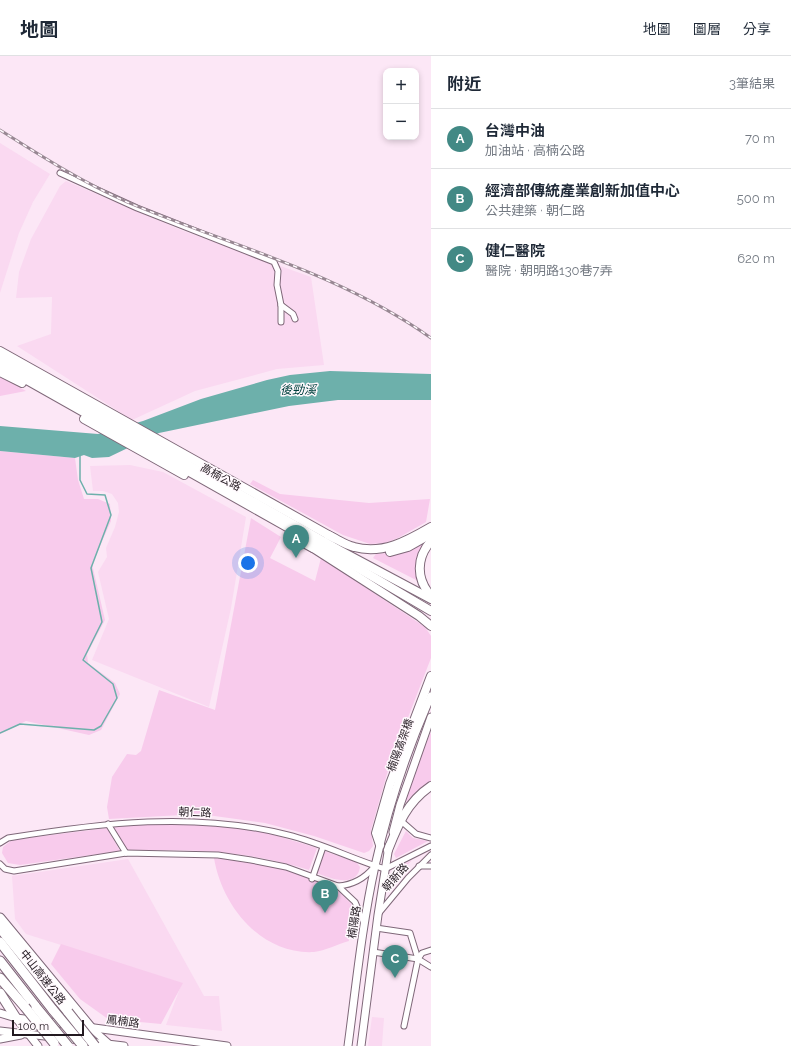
<!DOCTYPE html>
<html lang="zh-TW">
<meta charset="utf-8">
<style>
body{margin:0;font-family:Raleway,"Noto Sans TC",sans-serif;background:#f2f2f3;color:#1f2937}
.controls{position:absolute;right:12px;top:12px;display:grid;overflow:hidden;border-radius:8px;box-shadow:0 2px 6px #0003}
.controls button{width:36px;height:36px;display:grid;place-items:center;padding:0;border:0;border-bottom:1px solid #e0e1e3;background:#fff;color:#1f2937;font:20px sans-serif}
.scale{position:absolute;left:12px;bottom:10px;width:72px;box-sizing:border-box;padding-left:4px;border:2px solid #221920;border-top:0;font-size:11px;line-height:14px;white-space:nowrap;color:#221920;-webkit-text-stroke:3px #fff9fd;paint-order:stroke}
.you{position:absolute;left:248px;top:507px;width:14px;height:14px;margin:-10px;border:3px solid #fff;border-radius:50%;background:#1a73e8;box-shadow:0 0 0 6px #1a73e833}
.badge{display:grid;place-items:center;width:26px;height:26px;border-radius:50%;background:#428985;color:#fff;font-size:13px;font-weight:700}
.pin{position:absolute;translate:-50% -33px;filter:drop-shadow(0 1px 2px #0008)}
.pin::after{content:'';position:absolute;top:21px;width:14px;height:12px;background:inherit;clip-path:polygon(0 0,100% 0,50% 100%)}
.list{margin:0;padding:0;list-style:none}
h2{display:flex;justify-content:space-between;align-items:center;height:52px;margin:0;padding:0 16px;font-size:17px}
h2 small{font-size:13px;font-weight:400;color:#747a83}
.list li{display:grid;grid-template-columns:26px 1fr auto;gap:12px;align-items:center;box-sizing:border-box;height:60px;padding:0 16px;border-top:1px solid #e0e1e3}
.list b{display:block;font-size:15px;white-space:nowrap}
.list p{margin:0;font-size:13px;white-space:nowrap;color:#747a83}
.list em{font-size:13px;font-style:normal;color:#747a83}
.map{position:relative;flex:none;width:431px;height:990px;overflow:hidden}
header{display:flex;align-items:center;gap:24px;box-sizing:border-box;height:56px;padding:0 20px;background:#fff;border-bottom:1px solid #e0e1e3}
header strong{font-size:19px}
nav{display:flex;gap:22px;margin-inline-start:auto;font-size:14px}
main{display:flex}
aside{flex:1;background:#fff}
.map>svg:first-child{display:block}
.built{fill:#fad9f1}
.green{fill:#f8cbec}
.water{fill:#6db0ab}
.lines{fill:none;stroke-linecap:round;stroke-linejoin:round}
.stream{stroke:#6db0ab;stroke-width:1.5}
.street-casing{stroke:#7f6879;stroke-width:7}
.secondary-casing{stroke:#7f6879;stroke-width:9}
.primary-casing{stroke:#7f6879;stroke-width:10}
.highway-casing{stroke:#7f6879;stroke-width:11}
.street{stroke:#fff;stroke-width:5}
.secondary{stroke:#fff;stroke-width:7}
.primary{stroke:#fff;stroke-width:8}
.highway{stroke:#fff;stroke-width:9}
.rail-casing{stroke:#988893;stroke-width:3}
.rail{stroke:#fff9fd;stroke-width:1.5;stroke-dasharray:4.5;stroke-linecap:butt}
.highway-bridge-casing{stroke:#7f6879;stroke-width:11;stroke-linecap:butt}
.highway-bridge{stroke:#fff;stroke-width:9}
.labels{text-anchor:middle;stroke-width:3;stroke-linejoin:round;paint-order:stroke}
.street-label{font-size:11px;fill:#221920;stroke:#fff9fd}
.water-label{font-size:12px;font-style:italic;fill:#00413e;stroke:#fff9fd}
</style>
<header>
<strong>地圖</strong>
<nav><a>地圖</a><a>圖層</a><a>分享</a></nav>
</header>
<main>
<div class="map">
<svg width="431" height="990" viewBox="0 0 431 990">
<rect width="100%" height="100%" fill="#fce7f6"/>
<!-- built -->
<g class="built">
<path d="M0,87L50,118L33,146L19,177L0,237Z"/>
<path d="M66,125L181,174L311,221L324,309L277,313L195,335L132,364L17,290L51,278L52,241L16,242L19,216L31,183L60,130Z"/>
<path d="M130,409L163,416L246,461L231,552L209,651L92,604L109,563L98,516L107,501L106,492L115,471L119,456L118,447L112,438L103,435H93L90,410Z"/>
<path d="M128,803L204,940H219L222,975L166,969L182,927L26,878L15,863L12,820Z"/>
<path d="M372,961L384,962L382,990H368Z"/>
</g>
<!-- green -->
<g class="green">
<path d="M0,321L26,335L0,340Z"/>
<path d="M0,395L75,402L78,424L84,443H98L110,448L111,465L92,508L105,564L87,598L88,607L115,627L120,638L101,674L89,679L26,665L0,678Z"/>
<path d="M253,424L280,438L369,447L430,443L426,466L398,482L385,487L370,488L343,479L250,428Z"/>
<path d="M251,462L281,481L270,502L315,525L321,502L410,561L425,571L431,580V602L389,711L371,774L373,790L369,795L364,797L314,780L265,767L200,758L109,763L107,751L112,721L127,698L136,699L141,695L159,634L215,654Z"/>
<path d="M431,481L418,525L373,502L376,498L401,496Z"/>
<path d="M431,676V726L417,735L405,747L419,703Z"/>
<path d="M143,768C185,768 226,769 266,777C283,781 300,787 317,792L309,814C244,794 194,793 127,795L113,771Z"/>
<path d="M107,772L120,795L20,809L8,807L2,797L3,791L12,784Z"/>
<path d="M406,775L413,782L428,785L396,802L394,798Z"/>
<path d="M324,795L356,806L360,811C357,833 330,822 316,817Z"/>
<path d="M214,802L249,806L285,814L323,827L341,837L354,851L353,873L348,880L349,885C338,888 325,895 314,896C261,899 222,850 214,802Z"/>
<path d="M412,804L394,823H393L395,813Z"/>
<path d="M61,888L183,927L161,968L108,963L80,943L51,908Z"/>
</g>
<!-- water -->
<path class="water" d="M330,315L431,318V344H338L289,350L159,377L109,401L92,402L84,399L75,402L0,395V370L98,378L143,365L201,343L267,324L290,319Z"/>
<g class="lines">
<!-- stream -->
<path class="stream" d="M0,677L20,668L94,674L101,670L117,642L113,628L83,604L102,566L91,512L111,459L105,439L87,438L80,424V399"/>
<!-- street casing -->
<g class="street-casing">
<g id="street">
<path d="M60,117L137,152L274,206L278,215L277,229L281,249V266"/>
<path d="M281,249L293,258L295,263"/>
<path d="M400,764L416,778L431,782"/>
<path d="M108,768L126,797"/>
<path d="M0,787L8,782C100,767 195,755 288,779C321,787 352,803 385,813L431,790"/>
<path d="M0,808L5,813L14,815L126,797L218,799L251,804L286,811L338,830L355,846L364,867"/>
<path d="M419,810H431"/>
<path d="M312,823L323,791"/>
<path d="M338,830C352,829 365,822 374,811"/>
<path d="M379,857L408,822L431,799"/>
<path d="M376,872L410,877L418,903"/>
<path d="M373,896L418,903L431,911"/>
<path d="M404,970L418,903L422,897L431,894"/>
</g>
</g>
<!-- secondary casing -->
<g class="secondary-casing">
<g id="secondary">
<path d="M393,776L400,749L431,661"/>
<path d="M0,957L16,962L67,968"/>
<path d="M16,962L38,990"/>
<path d="M87,971L227,990"/>
<path d="M91,972L109,988"/>
<path d="M0,975L80,984"/>
<path d="M0,983L21,979"/>
<path d="M90,986L124,990"/>
<path d="M348,990C356,930 362,869 375,810C388,752 407,694 431,640"/>
<path d="M361,990L378,859L389,790"/>
</g>
</g>
<!-- primary casing -->
<g class="primary-casing">
<g id="primary">
<path d="M0,295L332,481"/>
<path d="M0,302L339,494L431,543"/>
<path d="M0,309L317,488L431,555"/>
<path d="M0,316L22,327"/>
<path d="M84,363L184,419"/>
<path d="M328,479C337,483 345,489 354,491C382,499 407,485 431,471"/>
<path d="M298,484L313,492"/>
<path d="M431,485C416,502 416,523 431,540"/>
<path d="M310,490L419,560L431,570"/>
<path d="M390,496L408,491L431,478"/>
<path d="M380,789L376,777L390,728L431,620"/>
<path d="M388,794C398,769 407,746 431,730"/>
</g>
</g>
<!-- highway casing -->
<g class="highway-casing">
<g id="highway">
<path d="M0,862L91,972"/>
<path d="M0,872L68,956"/>
<path d="M0,886L53,954"/>
<path d="M0,905L36,951"/>
<path d="M0,922L25,951"/>
<path d="M0,937L16,962"/>
</g>
</g>
<!-- street -->
<use href="#street" class="street"/>
<!-- secondary -->
<use href="#secondary" class="secondary"/>
<!-- primary -->
<use href="#primary" class="primary"/>
<!-- highway -->
<use href="#highway" class="highway"/>
<!-- rail casing -->
<g class="rail-casing">
<path id="rail" d="M0,74C41,100 82,126 127,146C229,189 340,217 431,282"/>
</g>
<!-- rail -->
<use href="#rail" class="rail"/>
<!-- highway-bridge casing -->
<g class="highway-bridge-casing">
<g id="highway-bridge">
<path d="M25,951L54,987"/>
<path d="M36,951L68,990"/>
<path d="M53,954L83,990"/>
<path d="M68,956L95,990"/>
</g>
</g>
<!-- highway-bridge -->
<use href="#highway-bridge" class="highway-bridge"/>
</g>
<g class="labels">
<!-- street labels -->
<g class="street-label">
<text transform="translate(221 421) rotate(29)" y="4">高楠公路</text>
<text transform="translate(400 689) rotate(-70)" y="4">楠陽高架橋</text>
<text transform="translate(195 756) rotate(2)" y="4">朝仁路</text>
<text transform="translate(395 821) rotate(-49)" y="4">朝新路</text>
<text transform="translate(354 866) rotate(-81)" y="4">楠陽路</text>
<text transform="translate(43 921) rotate(52)" y="4">中山高速公路</text>
<text transform="translate(123 965) rotate(8)" y="4">鳳楠路</text>
</g>
<!-- water labels -->
<g class="water-label">
<text x="298" y="338">後勁溪</text>
</g>
</g>
</svg>
<div class="controls">
<button>+</button>
<button>−</button>
</div>
<div class="scale">100 m</div>
<div class="you"></div>
<div class="pin badge" style="left:296px;top:502px">A</div>
<div class="pin badge" style="left:325px;top:857px">B</div>
<div class="pin badge" style="left:395px;top:922px">C</div>
</div>
<aside>
<h2>附近<small>3筆結果</small></h2>
<ul class="list">
<li><span class="badge">A</span><div><b>台灣中油</b><p>加油站 · 高楠公路</p></div><em>70 m</em></li>
<li><span class="badge">B</span><div><b>經濟部傳統產業創新加值中心</b><p>公共建築 · 朝仁路</p></div><em>500 m</em></li>
<li><span class="badge">C</span><div><b>健仁醫院</b><p>醫院 · 朝明路130巷7弄</p></div><em>620 m</em></li>
</ul>
</aside>
</main>
